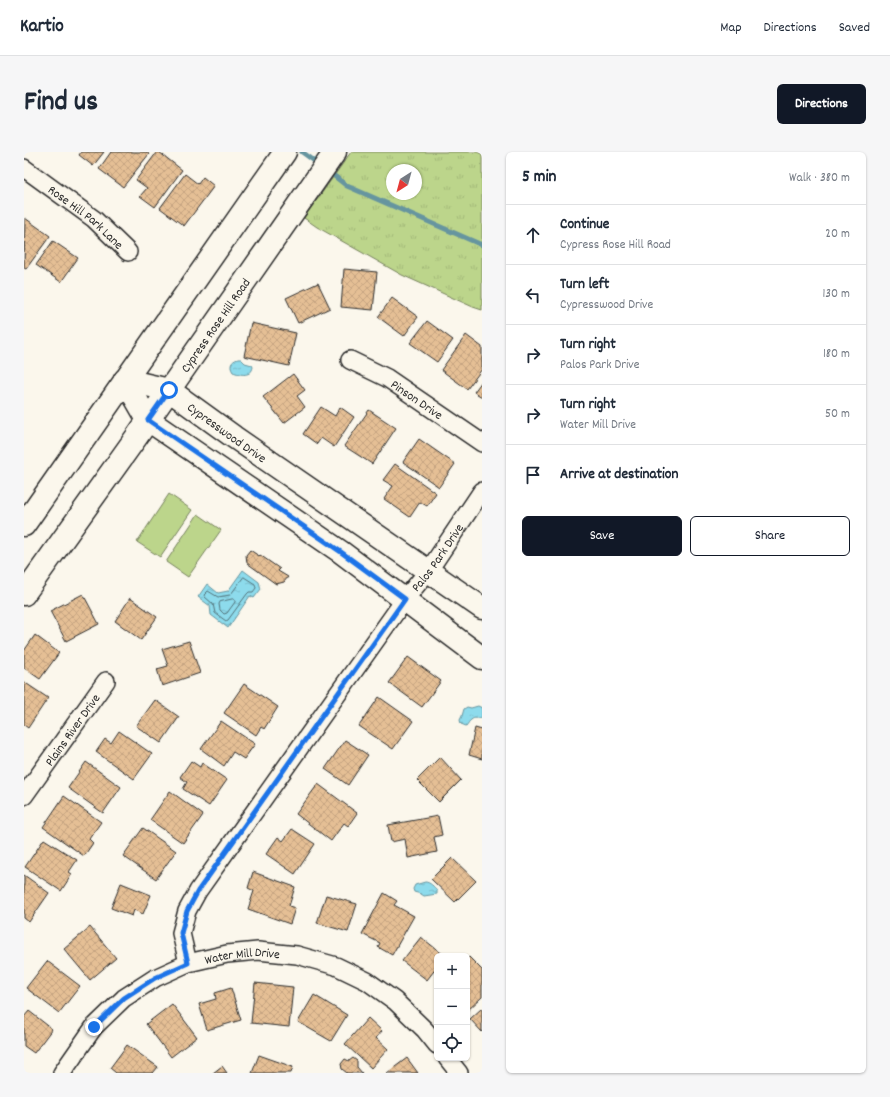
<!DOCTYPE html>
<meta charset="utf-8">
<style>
body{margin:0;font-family:Dekko,sans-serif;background:#f6f6f7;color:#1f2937}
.controls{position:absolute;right:12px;bottom:12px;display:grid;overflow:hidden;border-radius:6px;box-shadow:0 1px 3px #0004}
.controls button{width:36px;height:36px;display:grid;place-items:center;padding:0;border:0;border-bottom:1px solid #e0e1e3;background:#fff;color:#1f2937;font:20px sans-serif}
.compass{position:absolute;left:362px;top:12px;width:36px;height:36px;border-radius:50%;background:#fff;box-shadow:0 1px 3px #0004;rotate:216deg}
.stop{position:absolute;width:12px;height:12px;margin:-9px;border:3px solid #1a73e8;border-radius:50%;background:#fff}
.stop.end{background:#1a73e8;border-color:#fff;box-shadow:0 1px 4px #0008}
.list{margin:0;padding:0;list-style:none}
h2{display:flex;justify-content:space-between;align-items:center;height:52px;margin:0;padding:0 16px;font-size:17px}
h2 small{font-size:13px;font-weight:400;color:#747a83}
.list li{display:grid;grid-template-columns:26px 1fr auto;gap:12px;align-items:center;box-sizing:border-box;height:60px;padding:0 16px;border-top:1px solid #e0e1e3}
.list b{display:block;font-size:15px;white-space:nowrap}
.list p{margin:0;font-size:13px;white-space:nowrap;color:#747a83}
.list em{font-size:13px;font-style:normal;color:#747a83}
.actions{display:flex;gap:8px;padding:12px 16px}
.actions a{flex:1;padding:9px 0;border:1px solid #111827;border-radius:6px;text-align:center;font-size:14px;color:#111827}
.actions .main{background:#111827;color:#fff}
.icon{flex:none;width:22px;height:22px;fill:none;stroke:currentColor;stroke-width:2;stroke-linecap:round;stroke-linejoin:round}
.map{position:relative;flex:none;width:458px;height:921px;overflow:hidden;border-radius:6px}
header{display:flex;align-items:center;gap:24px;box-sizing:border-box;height:56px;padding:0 20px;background:#fff;border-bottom:1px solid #e0e1e3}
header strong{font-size:19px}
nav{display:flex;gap:22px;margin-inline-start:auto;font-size:14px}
.intro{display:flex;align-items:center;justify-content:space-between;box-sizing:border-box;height:96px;padding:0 24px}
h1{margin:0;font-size:28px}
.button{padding:10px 18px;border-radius:6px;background:#111827;color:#fff;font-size:14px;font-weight:700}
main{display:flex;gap:24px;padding:0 24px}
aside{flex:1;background:#fff;border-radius:6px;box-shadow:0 1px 3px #0004}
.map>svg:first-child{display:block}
.grass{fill:url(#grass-tufts);stroke:#74805b;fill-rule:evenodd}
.green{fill:#bcd58b;stroke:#74805b}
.water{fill:url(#water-ripples);stroke:#66959f}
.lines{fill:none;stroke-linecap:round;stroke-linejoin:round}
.shore{stroke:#527178;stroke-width:1}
.stream{stroke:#66959f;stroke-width:5}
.building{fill:url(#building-cross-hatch);stroke:#2b2b2b}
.minor-casing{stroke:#2b2b2b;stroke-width:20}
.secondary-casing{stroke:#2b2b2b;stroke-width:25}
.minor{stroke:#fbf7ec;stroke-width:17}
.secondary{stroke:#fbf7ec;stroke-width:22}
.route{stroke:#1a73e8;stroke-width:5}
.labels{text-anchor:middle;stroke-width:3;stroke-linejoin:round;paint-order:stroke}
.street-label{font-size:13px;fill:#2b2b2b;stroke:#fbf7ec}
</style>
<header>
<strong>Kartio</strong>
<nav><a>Map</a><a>Directions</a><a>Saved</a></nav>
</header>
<div class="intro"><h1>Find us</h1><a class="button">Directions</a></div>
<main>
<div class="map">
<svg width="458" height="921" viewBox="0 0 458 921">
<defs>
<pattern id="grass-tufts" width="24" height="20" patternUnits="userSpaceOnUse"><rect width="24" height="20" fill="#bcd58b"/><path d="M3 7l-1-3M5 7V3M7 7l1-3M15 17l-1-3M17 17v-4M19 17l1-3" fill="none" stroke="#a2b778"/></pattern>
<pattern id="water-ripples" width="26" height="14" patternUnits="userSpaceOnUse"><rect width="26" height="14" fill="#8ddbec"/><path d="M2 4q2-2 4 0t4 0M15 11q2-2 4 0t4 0" fill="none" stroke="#7abccb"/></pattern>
<pattern id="building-cross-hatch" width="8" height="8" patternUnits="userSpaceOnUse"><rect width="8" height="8" fill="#e5bf95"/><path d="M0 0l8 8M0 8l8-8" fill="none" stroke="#c5a481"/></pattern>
</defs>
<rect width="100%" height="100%" fill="#fbf7ec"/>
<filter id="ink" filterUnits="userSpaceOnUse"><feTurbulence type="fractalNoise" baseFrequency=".025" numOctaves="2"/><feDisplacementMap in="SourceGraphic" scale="8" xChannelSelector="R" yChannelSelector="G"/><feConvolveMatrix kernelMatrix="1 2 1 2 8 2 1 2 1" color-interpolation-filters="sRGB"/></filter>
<g filter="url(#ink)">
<!-- grass -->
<path class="grass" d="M327,0H453L458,2V158L449,155L378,123L293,75L280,66ZM368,18H392V42H368Z"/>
<!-- green -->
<g class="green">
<path d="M145,342L168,358L136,405L113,390Z"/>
<path d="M174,362L197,378L164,425L142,410Z"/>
</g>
<!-- water -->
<g class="water">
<path d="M214,207H217L221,211L228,213L229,215C227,225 217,223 209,220C205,214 207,209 214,207Z"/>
<path d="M219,418L235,430L237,437L230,446L226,444L204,476L187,463L186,454L174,445L183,432L194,441L204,439Z"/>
<path d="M454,554L458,556V565C454,567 450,565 447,568C445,569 444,572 442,574L437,572L436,568L438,564L440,557L443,555L447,556Z"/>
<path d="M401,730C406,730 410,735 413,738V742L400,744L397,742L390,740L389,737L391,733Z"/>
</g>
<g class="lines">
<!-- shore -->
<g class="shore">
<path d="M220,425L231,432L232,436L229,440H225L223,442L204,468L202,469L191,461L189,452L181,445L180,443L184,439L194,445L206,443Z"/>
<path d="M209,447L211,448V450L203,461L200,462L196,458L195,452L196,450Z"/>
</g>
<!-- stream -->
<g class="stream">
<path d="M278,0L296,13"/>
<path d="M304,19L323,34L458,93"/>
</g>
</g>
<!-- building -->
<g class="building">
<path d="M57,0H80L69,14L55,3Z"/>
<path d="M87,0H122L125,2L99,35L75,17Z"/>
<path d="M133,0H135L158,18L131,55L116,44L123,36L112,28Z"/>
<path d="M161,22L174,32L179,25L190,34L160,74L136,56Z"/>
<path d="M1,66L26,84L2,117L0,116Z"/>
<path d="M29,89L54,106L37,130L12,113Z"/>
<path d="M320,117L353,120L349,158L317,155Z"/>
<path d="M294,131L306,156L274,171L262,146Z"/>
<path d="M368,146L394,165L380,184L354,165Z"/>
<path d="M403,169L429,188L413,210L386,191Z"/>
<path d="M227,171L272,181L265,214L220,204Z"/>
<path d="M442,183L458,195V217L443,237L417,218Z"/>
<path d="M269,222L281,238L273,244L281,255L260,271L239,245Z"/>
<path d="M458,229V245L450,240Z"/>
<path d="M297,255L311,264L316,255L330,265L310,295L297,286L293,292L279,282Z"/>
<path d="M345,258L372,276L348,312L320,294Z"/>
<path d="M395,287L431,312L415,335L379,310Z"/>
<path d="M371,312L412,341L403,354L396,350L386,365L360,347L369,334L359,328Z"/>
<path d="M226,398L235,404L236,403L256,417L254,419L264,425L260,430L252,432L223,411L222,403Z"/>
<path d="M59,442L75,472L42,489L26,459Z"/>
<path d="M106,446L133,465L117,488L91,469Z"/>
<path d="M11,483L35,501L16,527L0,516V499Z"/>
<path d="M165,489L176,521L138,534L133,517L144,514L138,497Z"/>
<path d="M384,505L417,529L398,555L365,531Z"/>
<path d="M0,530L24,546L4,576L0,573Z"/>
<path d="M220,532L254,555L240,577L237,575L232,583L200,561Z"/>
<path d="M355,545L389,569L369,597L335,574Z"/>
<path d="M131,548L155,565L137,591L112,574Z"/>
<path d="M197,569L231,592L220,607L209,600L200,614L177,597Z"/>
<path d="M451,576L458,578V607L445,603Z"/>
<path d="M95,579L128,602L110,627L72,600L81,587L87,591Z"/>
<path d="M321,588L344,603L324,633L301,617Z"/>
<path d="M416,605L437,628L415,650L393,628Z"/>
<path d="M167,609L176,615L178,611L203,628L185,654L159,637L163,630L156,625Z"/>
<path d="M62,610L97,635L79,661L44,636Z"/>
<path d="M294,632L333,661L324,674L320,671L307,689L272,662Z"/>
<path d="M146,639L179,663L159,691L126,668Z"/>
<path d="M40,644L77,670L65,687L69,691L60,704L19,675Z"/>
<path d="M414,664L418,683L410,685L413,700L384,706L381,687L367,690L364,673Z"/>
<path d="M119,676L152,699L132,727L99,704Z"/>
<path d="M268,677L291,692L271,722L242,702L254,685L259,689Z"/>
<path d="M20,687L53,708L45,720L48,722L37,739L1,715Z"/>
<path d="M428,706L452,729L431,750L407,727Z"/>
<path d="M229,720L271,735L265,754L271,756L266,772L224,757L230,739L224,736Z"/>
<path d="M0,723L25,741L5,770L0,766Z"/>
<path d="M97,731L127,743L119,762L110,758L108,764L87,756Z"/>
<path d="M360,741L373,749L370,753L390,764L368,803L354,795L356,791L338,782Z"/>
<path d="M302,743L333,752L324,780L293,771Z"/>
<path d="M66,775L92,806L66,828L40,797Z"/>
<path d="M397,785L421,804H413V815L403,828L378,809Z"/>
<path d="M445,805L458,818V845L443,859V807Z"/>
<path d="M23,809L56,834L35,861L2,836Z"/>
<path d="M231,831L269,835L265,875L227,871Z"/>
<path d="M207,836L217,868L183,878L175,852L192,847L191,841Z"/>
<path d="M290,843L323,863L307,889L274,870Z"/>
<path d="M148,852L173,885L147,905L122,872Z"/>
<path d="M458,856V880L446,867Z"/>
<path d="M5,859L28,877L10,901L0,894V865Z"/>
<path d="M344,866L358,879L352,886L364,897L347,916L321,892Z"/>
<path d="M103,893L134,915L129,921H92L86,916Z"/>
<path d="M235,903L269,915L267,921H228Z"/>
<path d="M329,906L333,909V915L338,921H323L318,917L317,912L321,907L325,909Z"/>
<path d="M383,906L394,921H363Z"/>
<path d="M198,914L203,921H189Z"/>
</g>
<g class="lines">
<!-- minor casing -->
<g class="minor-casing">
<g id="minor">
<path id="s1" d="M0,16L70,67L104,100"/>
<path id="s2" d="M326,208L363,226L458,291"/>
<path id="s3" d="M0,644L82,529"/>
<path id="s4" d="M164,811L157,781L163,759L174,739L381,447L405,418L458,339"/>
<path d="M423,906L435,921"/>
<path id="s5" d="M38,921L70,875L100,846L131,826L164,811L203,802L234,799L273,803L312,814L343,829L371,849L401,878L413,893"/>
</g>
</g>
<!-- secondary casing -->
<g class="secondary-casing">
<g id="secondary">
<path d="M101,228L124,268L317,400L458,506"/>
<path id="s6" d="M101,228L145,238L210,285L458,456"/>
<path d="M0,373L261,0"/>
<path id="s7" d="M0,442L111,287L311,0"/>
</g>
</g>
<!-- minor -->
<use href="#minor" class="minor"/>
<!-- secondary -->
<use href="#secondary" class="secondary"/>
</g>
</g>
<g class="lines" filter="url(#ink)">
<!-- route -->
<path class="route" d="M70,875L100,846L131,826L164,811L157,781L163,759L174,739L381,447L317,400L124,268L145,238"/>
</g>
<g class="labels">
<!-- street labels -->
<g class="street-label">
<text dy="5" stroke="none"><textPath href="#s1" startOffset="79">Rose Hill Park Lane</textPath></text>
<text dy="5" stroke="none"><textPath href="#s7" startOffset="330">Cypress Rose Hill Road</textPath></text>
<text dy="5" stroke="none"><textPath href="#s2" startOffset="78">Pinson Drive</textPath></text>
<text dy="5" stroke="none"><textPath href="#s6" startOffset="117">Cypresswood Drive</textPath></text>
<text dy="5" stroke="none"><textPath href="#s4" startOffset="487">Palos Park Drive</textPath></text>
<text dy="5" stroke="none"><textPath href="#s3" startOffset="82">Plains River Drive</textPath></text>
<text dy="5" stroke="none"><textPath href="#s5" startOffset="226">Water Mill Drive</textPath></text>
</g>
</g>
</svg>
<div class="controls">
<button>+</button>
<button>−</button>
<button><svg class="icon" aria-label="locate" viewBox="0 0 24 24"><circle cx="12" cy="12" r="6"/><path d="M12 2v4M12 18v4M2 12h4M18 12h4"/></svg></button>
</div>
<svg class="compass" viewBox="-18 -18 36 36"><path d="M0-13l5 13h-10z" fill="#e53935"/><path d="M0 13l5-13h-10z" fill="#747a83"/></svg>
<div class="stop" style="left:145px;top:238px"></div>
<div class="stop end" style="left:70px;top:875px"></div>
</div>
<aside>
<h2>5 min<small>Walk · 380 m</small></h2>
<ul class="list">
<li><svg class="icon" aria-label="ahead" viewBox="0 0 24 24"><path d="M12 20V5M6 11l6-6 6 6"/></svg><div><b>Continue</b><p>Cypress Rose Hill Road</p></div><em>20 m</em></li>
<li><svg class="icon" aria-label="left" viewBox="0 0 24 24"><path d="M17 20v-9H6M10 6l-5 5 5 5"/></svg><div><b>Turn left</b><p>Cypresswood Drive</p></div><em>130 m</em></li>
<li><svg class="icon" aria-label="right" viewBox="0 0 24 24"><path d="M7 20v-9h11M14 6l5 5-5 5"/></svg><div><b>Turn right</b><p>Palos Park Drive</p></div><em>180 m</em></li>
<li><svg class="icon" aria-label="right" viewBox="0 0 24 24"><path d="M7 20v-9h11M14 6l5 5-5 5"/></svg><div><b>Turn right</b><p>Water Mill Drive</p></div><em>50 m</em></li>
<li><svg class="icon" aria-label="arrive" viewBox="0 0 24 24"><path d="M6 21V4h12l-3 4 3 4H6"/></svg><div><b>Arrive at destination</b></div></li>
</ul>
<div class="actions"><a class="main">Save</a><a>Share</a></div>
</aside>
</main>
